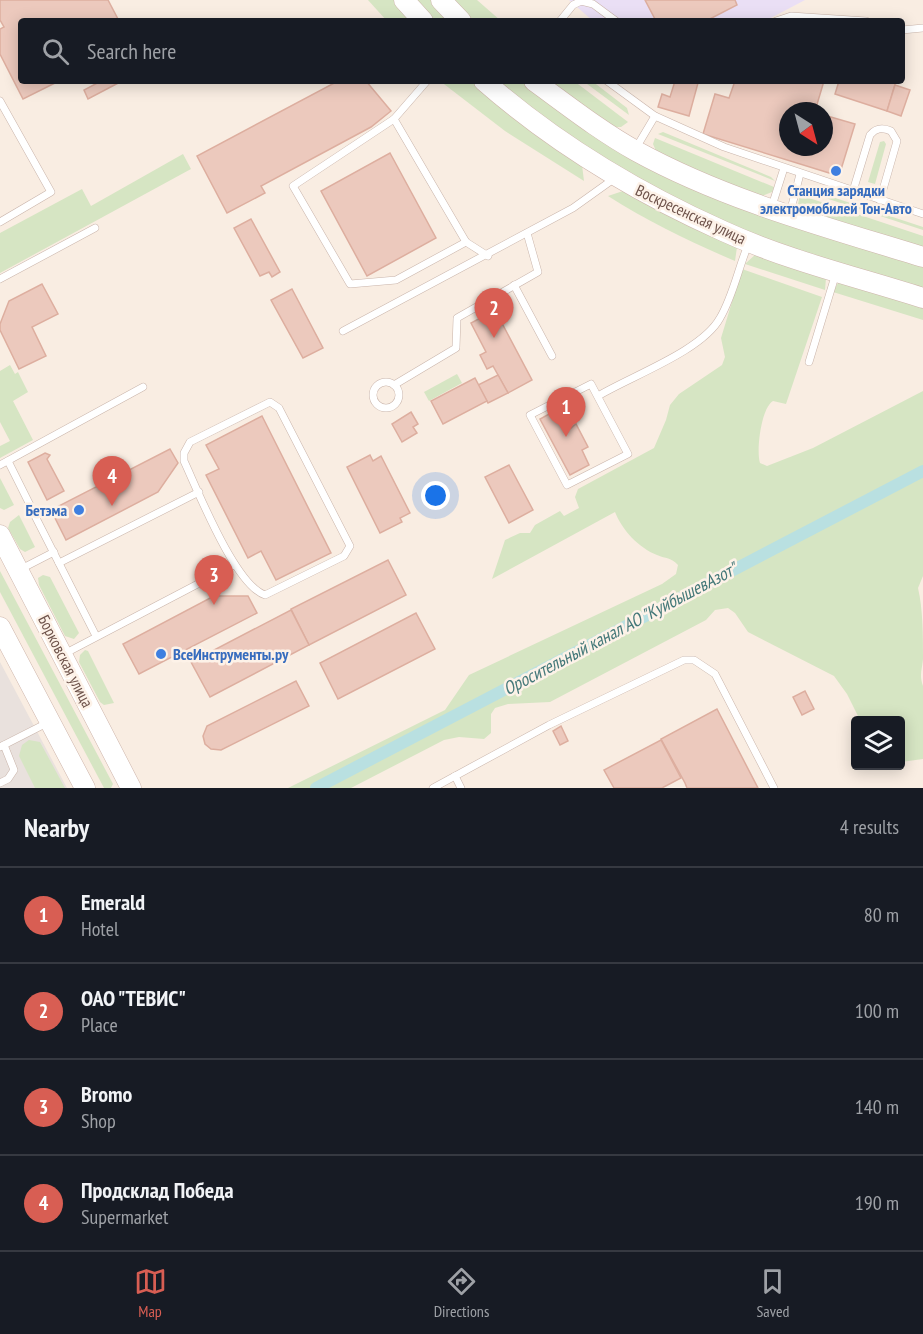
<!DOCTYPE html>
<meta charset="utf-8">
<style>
body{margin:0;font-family:"PT Sans Narrow",sans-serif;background:#20242c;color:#f1f3f6}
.controls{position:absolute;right:18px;bottom:18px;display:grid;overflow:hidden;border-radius:6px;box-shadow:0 3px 15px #0003}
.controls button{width:54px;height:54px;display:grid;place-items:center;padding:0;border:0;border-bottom:2px solid #363941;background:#171b24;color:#f1f3f6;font:30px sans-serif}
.compass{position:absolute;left:779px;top:102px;width:54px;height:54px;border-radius:50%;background:#171b24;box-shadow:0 3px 15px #0003;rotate:144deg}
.you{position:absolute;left:436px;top:496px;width:21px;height:21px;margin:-15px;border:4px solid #fff;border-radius:50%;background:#1a73e8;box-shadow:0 0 0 9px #1a73e833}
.badge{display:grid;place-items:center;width:39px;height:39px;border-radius:50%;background:#d85e53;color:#fff;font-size:20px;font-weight:700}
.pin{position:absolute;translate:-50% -50px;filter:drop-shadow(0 2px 3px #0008)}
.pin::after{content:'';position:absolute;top:32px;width:21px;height:18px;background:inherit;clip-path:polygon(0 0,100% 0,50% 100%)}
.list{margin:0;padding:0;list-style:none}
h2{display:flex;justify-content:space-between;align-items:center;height:78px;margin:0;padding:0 24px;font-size:26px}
h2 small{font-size:20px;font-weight:400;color:#9ea1a6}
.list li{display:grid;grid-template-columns:39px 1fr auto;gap:18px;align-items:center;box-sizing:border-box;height:96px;padding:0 24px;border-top:2px solid #363941}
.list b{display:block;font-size:22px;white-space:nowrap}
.list p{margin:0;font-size:20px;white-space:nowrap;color:#9ea1a6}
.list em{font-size:20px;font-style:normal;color:#9ea1a6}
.icon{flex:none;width:33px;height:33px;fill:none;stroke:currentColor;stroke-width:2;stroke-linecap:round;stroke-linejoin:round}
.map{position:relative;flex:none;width:923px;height:788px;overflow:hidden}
.search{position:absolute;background:#171b24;box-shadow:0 3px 15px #0003;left:18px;right:18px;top:18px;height:66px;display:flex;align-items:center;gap:15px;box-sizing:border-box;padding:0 21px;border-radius:6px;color:#9ea1a6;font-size:22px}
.sheet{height:462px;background:#171b24}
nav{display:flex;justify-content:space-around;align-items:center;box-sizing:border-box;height:84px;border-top:2px solid #363941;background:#171b24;font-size:16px;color:#9ea1a6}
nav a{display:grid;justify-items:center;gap:3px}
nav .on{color:#d85e53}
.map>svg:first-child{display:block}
.industrial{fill:#e9e1dd}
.education{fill:#eadff5}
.green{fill:#d6e5c3}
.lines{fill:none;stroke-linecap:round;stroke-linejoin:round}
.canal{stroke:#b9e0e1;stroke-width:12}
.building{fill:#ecc9bd;stroke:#ddae9f;stroke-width:1.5}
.lane-casing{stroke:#c9b4aa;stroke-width:8}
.secondary-casing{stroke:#ceb5ab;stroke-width:21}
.lane{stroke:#fff;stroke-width:7}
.secondary{stroke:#fff;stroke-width:20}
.shop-dot{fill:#3f7fe0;stroke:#fdf2e8;stroke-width:2}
.labels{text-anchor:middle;stroke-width:5;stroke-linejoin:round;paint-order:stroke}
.shop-label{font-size:16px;font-weight:bold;fill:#366cbe;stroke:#fdf2e8}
.street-label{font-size:16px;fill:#6e534b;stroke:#fdf2e8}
.water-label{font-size:18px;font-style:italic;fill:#447879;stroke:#fdf2e8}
</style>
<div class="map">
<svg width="923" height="788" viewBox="0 0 923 788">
<rect width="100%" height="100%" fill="#f9ede2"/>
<!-- industrial -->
<path class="industrial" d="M0,662L67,788H0Z"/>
<!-- education -->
<path class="education" d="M569,0H805L765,21H593Z"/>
<!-- green -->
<g class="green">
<path d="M368,0H395L414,21H387Z"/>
<path d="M412,0H433L453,21H431Z"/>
<path d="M450,0H477L501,21H472Z"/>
<path d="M440,81H473L582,165L584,181L505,131Z"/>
<path d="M494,81H524L611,142L923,266V290L788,248L723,223L616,170Z"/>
<path d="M546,81H574L628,122L621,127H613Z"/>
<path d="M583,81H592L627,108L629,115Z"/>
<path d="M663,132L771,177L775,181L658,134Z"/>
<path d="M655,138L774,187L772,192L757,198L656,151L653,144Z"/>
<path d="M884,141L886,144L875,184L868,182L880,142Z"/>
<path d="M183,154L191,169L0,273V233L82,189L91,206Z"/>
<path d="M805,188L923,227V230L801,190Z"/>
<path d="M623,191L737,247L735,261C690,242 649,222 608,196Z"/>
<path d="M800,195L923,236V252L801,212L798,204Z"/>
<path d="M757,253L826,278L825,290L745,264Z"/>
<path d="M742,269L822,297L786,404L773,401C761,408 756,451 760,463L767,466L813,448L923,391V576L918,588C923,609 923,636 923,659C922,670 919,675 923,686V759L901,762L900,720H860L847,694L834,676L748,632L735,613L728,608L715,610L706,620L550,702L508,704L495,708L491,714V733L484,739L459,737L444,740L351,788H288L445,710L469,675L662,584L676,574L678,565C671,557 666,559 657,555C639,548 622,530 615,512L492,579L505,540L520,533H530L535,525L560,511L564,516L579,508L575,497L578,489L654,448L666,420L670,405L679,394L722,365L725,357L721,338Z"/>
<path d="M839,281L923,304V320L833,292Z"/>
<path d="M10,365L15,374L18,372L28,392L13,401L33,440L0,458V446L10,441L0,422V371Z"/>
<path d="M457,374L462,383L429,401L424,392Z"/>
<path d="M0,478L14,505L4,510L0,508Z"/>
<path d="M19,515L35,547L25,552L20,549L8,528L10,522Z"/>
<path d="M0,571L113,784L111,788H104L0,592Z"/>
<path d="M43,575L50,577L79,633L74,639L65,636L39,585L38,578Z"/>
<path d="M85,650L88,651L114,703L104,705L100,702L79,662L80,655Z"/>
<path d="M29,740L40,742L65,788H35L19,756L22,745Z"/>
</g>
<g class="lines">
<!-- canal -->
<path class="canal" d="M316,788L923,471"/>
</g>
<!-- building -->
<g class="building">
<path d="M0,0H108L119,21H21V81H59L23,99L0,54V29L4,27L0,20Z"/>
<path d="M645,0H735L737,5L706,21H656Z"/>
<path d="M101,81H122L88,99L84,90Z"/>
<path d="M338,81H366L391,111L371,127L261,186L265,193L227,213L197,156Z"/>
<path d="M675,81L698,83L689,116L658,107L662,94L670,97Z"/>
<path d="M735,81H824L815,111H788V147H824V115L855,124L839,176L703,134L715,94L729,98Z"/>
<path d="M839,81H896L887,111L835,94Z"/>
<path d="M895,85L910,90L901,116L887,111Z"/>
<path d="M390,153L436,238L367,276L321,191Z"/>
<path d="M251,219L280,272L272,277L269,272L260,276L234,228Z"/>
<path d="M42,284L58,314L32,327L46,356L19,369L0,330V324L9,301Z"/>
<path d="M292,289L323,348L303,358L271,300Z"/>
<path d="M495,310L532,380L508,393L493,366L487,369L480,355L486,352L471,323Z"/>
<path d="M498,375L508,393L488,403L478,385Z"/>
<path d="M475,378L487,401L443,424L431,401Z"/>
<path d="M560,408L571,428L576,424L588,447L582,450L589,465L570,475L540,419Z"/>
<path d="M411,412L418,424L413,427L417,433L402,442L392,424Z"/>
<path d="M262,416L331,553L276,580L261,551L248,558L206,475L219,469L206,445Z"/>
<path d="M170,449L178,463L158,492L66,540L51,510Z"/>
<path d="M45,453L50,455L47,459L64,491L47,500L28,462Z"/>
<path d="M370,455L373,461L381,456L410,513L400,518L402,522L380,533L347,467Z"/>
<path d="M509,465L533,510L509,523L485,477Z"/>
<path d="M388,560L406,595L309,645L291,609Z"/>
<path d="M214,596H248L257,613L139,674L123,644Z"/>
<path d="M291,610L309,645L210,697L191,662Z"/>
<path d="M416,613L435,649L338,699L320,663Z"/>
<path d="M296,681L309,706L221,750L211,749L205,744L203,736L207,726Z"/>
<path d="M805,691L814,709L802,715L793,697Z"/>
<path d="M717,709L758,788H687L685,783L661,739Z"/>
<path d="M561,726L568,741L560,745L553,731Z"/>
<path d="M661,740L681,778L662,788H614L604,770Z"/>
</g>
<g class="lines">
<!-- lane casing -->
<g class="lane-casing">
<g id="lane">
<path d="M560,21L573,5L581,1L593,4L616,21"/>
<path d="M776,21L791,16L866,21"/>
<path d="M902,30L923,28"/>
<path d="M427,81L394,119L466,242L488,256"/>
<path d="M607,81L655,116"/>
<path d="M0,101L51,192L0,222"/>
<path d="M394,119L293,186L350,284L396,280L466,242"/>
<path d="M636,148L655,116L724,147L923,214"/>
<path d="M853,191L870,135C876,128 882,127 891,131L897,141L880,200"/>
<path d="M771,209L784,168"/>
<path d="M790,213L800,174"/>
<path d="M0,279L95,228"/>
<path d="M514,285L552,356"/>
<path d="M343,331L573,208L615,178"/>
<path d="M809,362L836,273"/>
<circle cx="386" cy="395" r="13"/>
<path d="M591,384L628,454L567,485L530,415Z"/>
<path d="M394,385L456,348L457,318L538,272L527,233"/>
<path d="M598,396C631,376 702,351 720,318C733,296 738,269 748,245"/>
<path d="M270,402L279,408L350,546L344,556L265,595C235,585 198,491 184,461V453L190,442Z"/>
<path d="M8,461L30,505"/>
<path d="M0,465L143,387"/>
<path d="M34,514L96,636"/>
<path d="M59,563L199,492"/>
<path d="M19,570L54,552"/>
<path d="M64,654L234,565"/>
<path d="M0,747L47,723"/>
<path d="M455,776L461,788"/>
<path d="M0,783L8,779L14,770L4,745"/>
<path d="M433,788L549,725L684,660H694L715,674L774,788"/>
</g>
</g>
<!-- secondary casing -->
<g class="secondary-casing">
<g id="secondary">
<path d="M404,0L423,21"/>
<path d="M441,0L461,21"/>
<path d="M484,81C556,144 636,192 723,231C786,260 857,277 923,298"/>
<path d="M534,81C567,105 600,131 636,151C725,200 826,227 923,257"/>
<path d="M0,535L131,788"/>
<path d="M0,627L85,788"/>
</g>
</g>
<!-- lane -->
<use href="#lane" class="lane"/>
<!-- secondary -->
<use href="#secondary" class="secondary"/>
</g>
<!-- markers -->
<g class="shop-dot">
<circle cx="836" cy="171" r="6"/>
<circle cx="79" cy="510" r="6"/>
<circle cx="161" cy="654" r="6"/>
</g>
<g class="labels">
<!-- shop labels -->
<g class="shop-label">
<text x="836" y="196">Станция зарядки<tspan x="836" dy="18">электромобилей Тон-Авто</tspan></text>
<text x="67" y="516" text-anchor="end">Бетэма</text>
<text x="173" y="660" text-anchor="start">ВсеИнструменты.ру</text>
</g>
<!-- street labels -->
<g class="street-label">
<text transform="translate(691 214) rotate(25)" y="6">Воскресенская улица</text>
<text transform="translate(66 661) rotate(63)" y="6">Борковская улица</text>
</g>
<!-- water labels -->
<g class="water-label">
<text transform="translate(620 629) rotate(-28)" y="6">Оросительный канал АО "КуйбышевАзот"</text>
</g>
</g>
</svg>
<div class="controls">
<button><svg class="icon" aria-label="layers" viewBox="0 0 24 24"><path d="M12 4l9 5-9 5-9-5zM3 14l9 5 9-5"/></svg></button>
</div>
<svg class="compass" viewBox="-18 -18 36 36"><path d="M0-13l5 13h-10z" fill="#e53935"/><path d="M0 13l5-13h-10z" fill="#9ea1a6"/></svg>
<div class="you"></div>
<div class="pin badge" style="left:566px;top:437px">1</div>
<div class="pin badge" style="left:494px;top:338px">2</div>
<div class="pin badge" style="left:214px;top:605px">3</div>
<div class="pin badge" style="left:112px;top:506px">4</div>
<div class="search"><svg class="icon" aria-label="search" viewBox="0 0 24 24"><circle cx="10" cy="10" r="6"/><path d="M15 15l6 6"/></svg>Search here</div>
</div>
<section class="sheet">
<h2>Nearby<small>4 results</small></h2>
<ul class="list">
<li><span class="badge">1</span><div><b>Emerald</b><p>Hotel</p></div><em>80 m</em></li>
<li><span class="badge">2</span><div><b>ОАО &quot;ТЕВИС&quot;</b><p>Place</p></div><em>100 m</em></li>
<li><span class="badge">3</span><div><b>Bromo</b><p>Shop</p></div><em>140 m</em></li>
<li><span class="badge">4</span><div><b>Продсклад Победа</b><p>Supermarket</p></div><em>190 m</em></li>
</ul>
</section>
<nav>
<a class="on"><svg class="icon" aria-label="map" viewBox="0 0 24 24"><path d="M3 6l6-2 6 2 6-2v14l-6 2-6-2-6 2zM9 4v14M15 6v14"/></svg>Map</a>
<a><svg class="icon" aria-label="directions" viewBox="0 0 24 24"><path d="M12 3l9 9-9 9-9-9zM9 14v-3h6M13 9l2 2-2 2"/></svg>Directions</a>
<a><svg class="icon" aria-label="saved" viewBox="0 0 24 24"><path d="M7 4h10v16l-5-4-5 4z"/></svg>Saved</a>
</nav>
